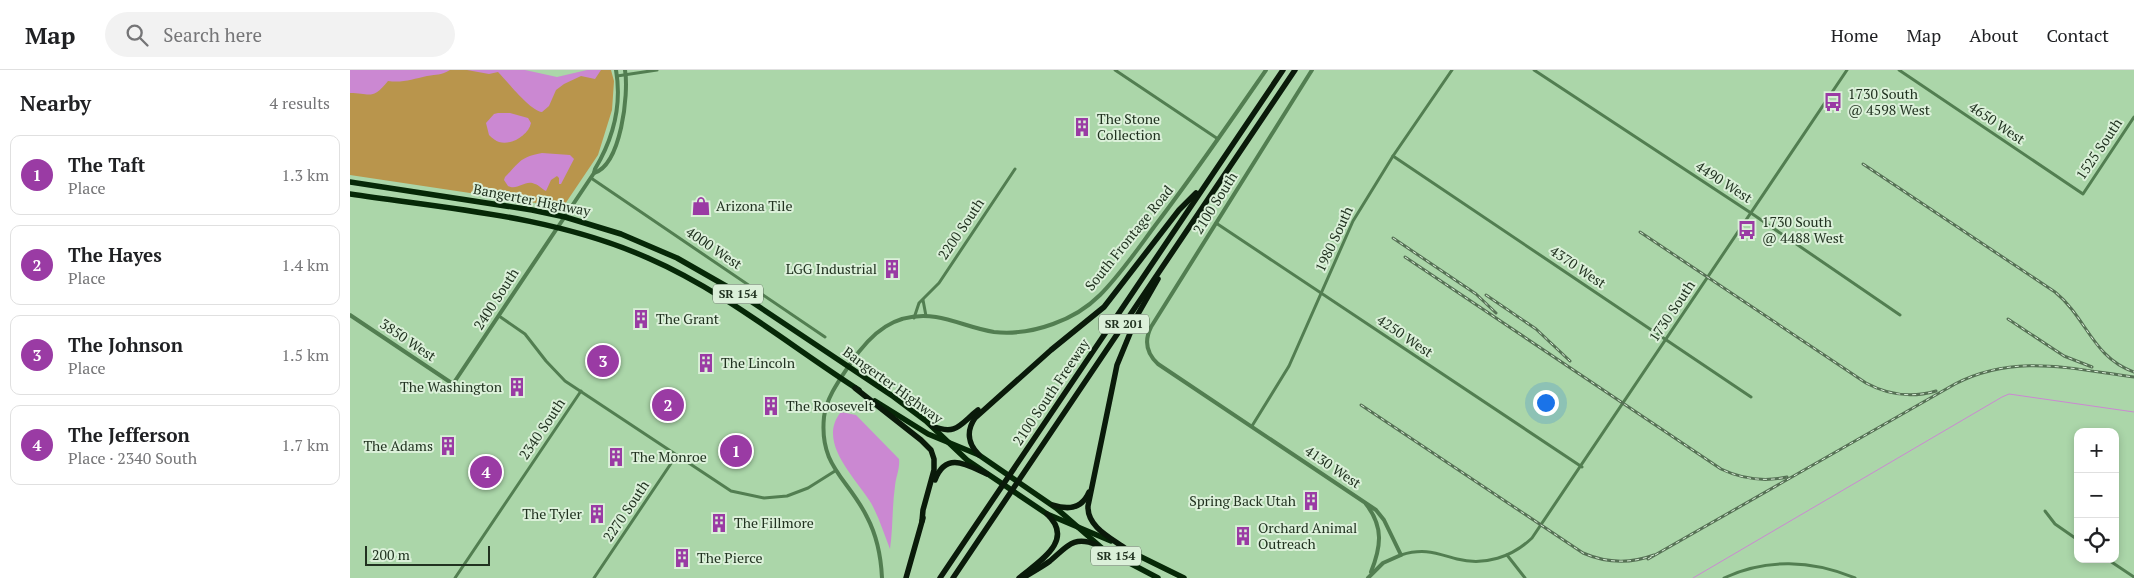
<!DOCTYPE html>
<meta charset="utf-8">
<style>
body{margin:0;font-family:"PT Serif",serif;background:#f2f2f2;color:#202124}
.controls{position:absolute;right:15px;bottom:15px;display:grid;overflow:hidden;border-radius:10px;box-shadow:0 2px 8px #0003}
.controls button{width:45px;height:45px;display:grid;place-items:center;padding:0;border:0;border-bottom:1px solid #e0e0e0;background:#fff;color:#202124;font:25px sans-serif}
.scale{position:absolute;left:15px;bottom:12px;width:125px;box-sizing:border-box;padding-left:5px;border:2px solid #213220;border-top:0;font-size:14px;line-height:18px;white-space:nowrap;color:#213220;-webkit-text-stroke:4px #dbf0d9;paint-order:stroke}
.you{position:absolute;left:1195px;top:332px;width:18px;height:18px;margin:-12px;border:4px solid #fff;border-radius:50%;background:#1a73e8;box-shadow:0 0 0 8px #1a73e833}
.badge{display:grid;place-items:center;width:32px;height:32px;border-radius:50%;background:#9a3ba4;color:#fff;font-size:16px;font-weight:700}
.pin{position:absolute;translate:-50% -50%;border:2px solid #fff;box-shadow:0 1px 5px #0006}
.list{margin:0;padding:0;list-style:none}
h2{display:flex;justify-content:space-between;align-items:center;height:65px;margin:0;padding:0 20px;font-size:21px}
h2 small{font-size:16px;font-weight:400;color:#757577}
.list li{display:grid;grid-template-columns:32px 1fr auto;gap:15px;align-items:center;box-sizing:border-box;height:80px;margin:0 10px 10px;padding:0 10px;border:1px solid #e0e0e0;border-radius:10px}
.list b{display:block;font-size:19px;white-space:nowrap}
.list p{margin:0;font-size:16px;white-space:nowrap;color:#757577}
.list em{font-size:16px;font-style:normal;color:#757577}
.icon{flex:none;width:28px;height:28px;fill:none;stroke:currentColor;stroke-width:2;stroke-linecap:round;stroke-linejoin:round}
.map{position:relative;flex:none;width:1784px;height:508px;overflow:hidden}
header{display:flex;align-items:center;gap:30px;box-sizing:border-box;height:70px;padding:0 25px;background:#fff;border-bottom:1px solid #e0e0e0}
header strong{font-size:24px}
nav{display:flex;gap:28px;margin-inline-start:auto;font-size:18px}
.search{width:350px;height:45px;background:#f2f2f2;display:flex;align-items:center;gap:12px;box-sizing:border-box;padding:0 18px;border-radius:28px;color:#757577;font-size:19px}
main{display:flex}
aside{flex:1;background:#fff}
.map>svg:first-child{display:block}
.green{fill:#b9954c}
.water{fill:#cb88d2}
.lines{fill:none;stroke-linecap:round;stroke-linejoin:round}
.stream{stroke:#cb88d2;stroke-width:1}
.minor{stroke:#527e51;stroke-width:3}
.tertiary{stroke:#527e51;stroke-width:4}
.trunk{stroke:#062807;stroke-width:5.5}
.motorway{stroke:#0a1a0a;stroke-width:5.5}
.rail-casing{stroke:#567155;stroke-width:3}
.rail{stroke:#dbf0d9;stroke-width:1;stroke-dasharray:4;stroke-linecap:butt}
.labels{text-anchor:middle;stroke-width:4;stroke-linejoin:round;paint-order:stroke}
.shield{fill:#dbf0d9;stroke:#596b58;stroke-width:1}
.shield-label{font-size:12px;font-weight:bold;fill:#213220}
.poi-label{font-size:14px;fill:#213220;stroke:#dbf0d9;text-anchor:start}
.street-label{font-size:14px;fill:#213220;stroke:#dbf0d9}
</style>
<header>
<strong>Map</strong>
<div class="search"><svg class="icon" aria-label="search" viewBox="0 0 24 24"><circle cx="10" cy="10" r="6"/><path d="M15 15l6 6"/></svg>Search here</div>
<nav><a>Home</a><a>Map</a><a>About</a><a>Contact</a></nav>
</header>
<main>
<aside>
<h2>Nearby<small>4 results</small></h2>
<ul class="list">
<li><span class="badge">1</span><div><b>The Taft</b><p>Place</p></div><em>1.3 km</em></li>
<li><span class="badge">2</span><div><b>The Hayes</b><p>Place</p></div><em>1.4 km</em></li>
<li><span class="badge">3</span><div><b>The Johnson</b><p>Place</p></div><em>1.5 km</em></li>
<li><span class="badge">4</span><div><b>The Jefferson</b><p>Place · 2340 South</p></div><em>1.7 km</em></li>
</ul>
</aside>
<div class="map">
<svg width="1784" height="508" viewBox="0 0 1784 508">
<rect width="100%" height="100%" fill="#abd6a9"/>
<!-- green -->
<path class="green" d="M33,0H153L210,12L241,0H261L264,11L262,40L248,85L213,137L0,105V5Z"/>
<!-- water -->
<g class="water">
<path d="M0,0H100C89,6 88,4 77,6C63,9 53,13 38,11C22,31 20,23 0,23Z"/>
<path d="M117,0H175L207,7L237,0H251L245,9L231,6L214,14L206,20L199,36L192,42C180,41 157,11 148,2L139,4Z"/>
<path d="M148,43H160L178,48L181,53C179,64 162,76 149,72C146,71 142,68 139,65L136,53L144,44Z"/>
<path d="M192,83L220,85L224,89L211,114H209V108L207,106L201,110L196,121C192,119 189,115 185,114C175,109 168,121 158,116L154,110L155,107C170,92 170,87 192,83Z"/>
<path d="M491,342L506,345L549,389C550,399 546,406 545,416C542,437 543,458 540,479C534,464 529,447 521,433C506,408 466,372 491,342Z"/>
</g>
<g class="lines">
<!-- stream -->
<path class="stream" d="M1343,508L1652,327L1659,324L1784,342"/>
<!-- minor -->
<g class="minor">
<path d="M765,0L868,69"/>
<path d="M1184,0L1401,143L1550,245"/>
<path d="M1549,0L1733,124L1784,47"/>
<path d="M267,6L307,0"/>
<path d="M1043,86L1401,327"/>
<path d="M241,108L475,267"/>
<path d="M866,153L1232,397"/>
<path d="M573,230L576,246"/>
<path d="M149,246L175,264L196,291L215,311L381,421L414,428L437,426L458,418L485,401"/>
<path d="M564,248L569,233L589,213L665,99"/>
<path d="M902,356L939,296L1003,151L1043,86L1102,0"/>
<path d="M1695,441L1705,454L1728,470"/>
<path d="M1051,485C1074,478 1085,483 1107,489C1135,496 1162,487 1182,468L1497,0"/>
<path d="M1157,485L1175,508"/>
<path d="M1757,489L1784,507"/>
<path d="M105,508L231,321"/>
<path d="M244,508L326,386"/>
<path d="M1374,508C1416,488 1462,490 1505,508"/>
</g>
<!-- tertiary -->
<g class="tertiary">
<path d="M962,0L801,257C794,271 796,283 808,294L1026,440L1034,450L1051,485L1033,493L1018,508"/>
<path d="M244,103C271,95 279,24 275,0"/>
<path d="M0,245L103,314L244,103L245,99C263,69 272,35 266,0"/>
<path d="M1016,434C1034,457 1031,477 1021,502"/>
<path d="M532,508C531,486 527,466 517,447C498,408 469,397 474,347C476,328 490,309 500,294C521,263 545,241 586,247C605,250 624,259 644,262C663,264 684,261 703,254C720,248 737,238 750,225C771,204 789,177 807,153C845,103 880,52 916,0"/>
</g>
<!-- trunk -->
<g class="trunk">
<path d="M0,112L182,140L215,147L271,164L327,188L390,224L544,327L576,351L617,390L697,444L761,471"/>
<path d="M0,124C100,139 204,146 298,188C374,221 439,275 509,320"/>
<path d="M525,331L578,364L629,385L706,438L753,479L808,508"/>
<path d="M773,478L834,508"/>
</g>
<!-- motorway -->
<g class="motorway">
<path d="M505,318L571,370L581,380L584,389V400L573,440L572,451"/>
<path d="M582,356C607,366 610,354 628,340"/>
<path d="M629,385C618,374 616,361 625,348L701,280L754,237L829,140L846,123"/>
<path d="M585,410C596,381 617,395 637,404"/>
<path d="M703,435C718,440 732,439 739,422"/>
<path d="M776,479C761,468 737,457 738,436L767,295L788,244L808,209"/>
<path d="M556,508L573,448"/>
<path d="M590,508L933,0"/>
<path d="M603,508L945,0"/>
<path d="M669,508C688,492 726,471 697,444"/>
<path d="M673,508C682,502 692,497 700,491C717,477 723,465 747,475"/>
</g>
<!-- rail casing -->
<g class="rail-casing">
<g id="rail">
<path d="M1513,94L1705,222C1737,248 1742,287 1784,302"/>
<path d="M1290,162L1516,313C1538,325 1562,328 1586,321"/>
<path d="M1043,168L1126,224L1146,243"/>
<path d="M1055,187L1371,399C1392,409 1414,412 1437,407"/>
<path d="M1136,225L1186,259L1220,291"/>
<path d="M1658,249L1714,286L1742,297"/>
<path d="M1011,335L1233,483C1256,493 1280,494 1304,485"/>
<path d="M1298,489L1605,314C1665,283 1721,299 1784,307"/>
</g>
</g>
<!-- rail -->
<use href="#rail" class="rail"/>
</g>
<!-- icons -->
<defs>
<g id="bus-bare" transform="scale(1.5)"><path d="M-5-6H5V4H4V6H2V4H-2V6H-4V4H-5ZM-3.5-4V0h7V-4ZM-3.5 1.2v1.5H-2V1.2ZM2 1.2v1.5H3.5V1.2Z" fill="#9a3ba4" stroke="#dbf0d9" stroke-width="2.5" paint-order="stroke"/></g>
<g id="building-bare" transform="scale(1.5)"><path d="M-4-6H4V6H1V3H-1V6H-4ZM-2.5-4.3h1.7v1.8h-1.7ZM.8-4.3h1.7v1.8H.8ZM-2.5-1h1.7V.8h-1.7ZM.8-1h1.7V.8H.8Z" fill="#9a3ba4" stroke="#dbf0d9" stroke-width="2.5" paint-order="stroke"/></g>
<g id="shop-bare" transform="scale(1.5)"><path d="M-5-2.5h2.3a2.7 3.5 0 0 1 5.4 0H5L5.5 6h-11ZM-1.5-2.5h3a1.5 2.3 0 0 0-3 0Z" fill="#9a3ba4" stroke="#dbf0d9" stroke-width="2.5" paint-order="stroke"/></g>
</defs>
<g fill-rule="evenodd">
<use href="#bus-bare" x="1483" y="32"/>
<use href="#building-bare" x="732" y="57"/>
<use href="#shop-bare" x="351" y="136"/>
<use href="#bus-bare" x="1397" y="160"/>
<use href="#building-bare" x="542" y="199"/>
<use href="#building-bare" x="291" y="249"/>
<use href="#building-bare" x="356" y="293"/>
<use href="#building-bare" x="167" y="317"/>
<use href="#building-bare" x="421" y="336"/>
<use href="#building-bare" x="98" y="376"/>
<use href="#building-bare" x="266" y="387"/>
<use href="#building-bare" x="961" y="431"/>
<use href="#building-bare" x="247" y="444"/>
<use href="#building-bare" x="369" y="453"/>
<use href="#building-bare" x="893" y="466"/>
<use href="#building-bare" x="332" y="488"/>
</g>
<g class="labels">
<!-- shield labels -->
<g class="shield">
<rect x="363" y="214.5" width="50" height="19" rx="4"/>
<rect x="749" y="244.5" width="50" height="19" rx="4"/>
<rect x="741" y="476.5" width="50" height="19" rx="4"/>
</g>
<g class="shield-label">
<text x="388" y="228">SR 154</text>
<text x="774" y="258">SR 201</text>
<text x="766" y="490">SR 154</text>
</g>
<!-- poi labels -->
<g class="poi-label">
<text x="1498" y="29">1730 South<tspan x="1498" dy="16">@ 4598 West</tspan></text>
<text x="747" y="54">The Stone<tspan x="747" dy="16">Collection</tspan></text>
<text x="366" y="141">Arizona Tile</text>
<text x="1412" y="157">1730 South<tspan x="1412" dy="16">@ 4488 West</tspan></text>
<text x="527" y="204" text-anchor="end">LGG Industrial</text>
<text x="306" y="254">The Grant</text>
<text x="371" y="298">The Lincoln</text>
<text x="152" y="322" text-anchor="end">The Washington</text>
<text x="436" y="341">The Roosevelt</text>
<text x="83" y="381" text-anchor="end">The Adams</text>
<text x="281" y="392">The Monroe</text>
<text x="946" y="436" text-anchor="end">Spring Back Utah</text>
<text x="232" y="449" text-anchor="end">The Tyler</text>
<text x="384" y="458">The Fillmore</text>
<text x="908" y="463">Orchard Animal<tspan x="908" dy="16">Outreach</tspan></text>
<text x="347" y="493">The Pierce</text>
</g>
<!-- street labels -->
<g class="street-label">
<text transform="translate(1647 53) rotate(34)" y="5">4650 West</text>
<text transform="translate(1749 79) rotate(-56)" y="5">1525 South</text>
<text transform="translate(1374 112) rotate(33)" y="5">4490 West</text>
<text transform="translate(182 130) rotate(11)" y="5">Bangerter Highway</text>
<text transform="translate(865 133) rotate(-58)" y="5">2100 South</text>
<text transform="translate(611 159) rotate(-56)" y="5">2200 South</text>
<text transform="translate(779 168) rotate(-51)" y="5">South Frontage Road</text>
<text transform="translate(984 169) rotate(-65)" y="5">1980 South</text>
<text transform="translate(364 178) rotate(34)" y="5">4000 West</text>
<text transform="translate(1228 197) rotate(34)" y="5">4370 West</text>
<text transform="translate(146 229) rotate(-57)" y="5">2400 South</text>
<text transform="translate(1322 241) rotate(-56)" y="5">1730 South</text>
<text transform="translate(1055 266) rotate(34)" y="5">4250 West</text>
<text transform="translate(58 270) rotate(34)" y="5">3850 West</text>
<text transform="translate(543 315) rotate(36)" y="5">Bangerter Highway</text>
<text transform="translate(701 322) rotate(-56)" y="5">2100 South Freeway</text>
<text transform="translate(192 359) rotate(-56)" y="5">2340 South</text>
<text transform="translate(983 397) rotate(34)" y="5">4130 West</text>
<text transform="translate(276 441) rotate(-56)" y="5">2270 South</text>
</g>
</g>
</svg>
<div class="controls">
<button>+</button>
<button>−</button>
<button><svg class="icon" aria-label="locate" viewBox="0 0 24 24"><circle cx="12" cy="12" r="6"/><path d="M12 2v4M12 18v4M2 12h4M18 12h4"/></svg></button>
</div>
<div class="scale">200 m</div>
<div class="you"></div>
<div class="pin badge" style="left:386px;top:381px">1</div>
<div class="pin badge" style="left:318px;top:335px">2</div>
<div class="pin badge" style="left:253px;top:291px">3</div>
<div class="pin badge" style="left:136px;top:402px">4</div>
</div>
</main>
